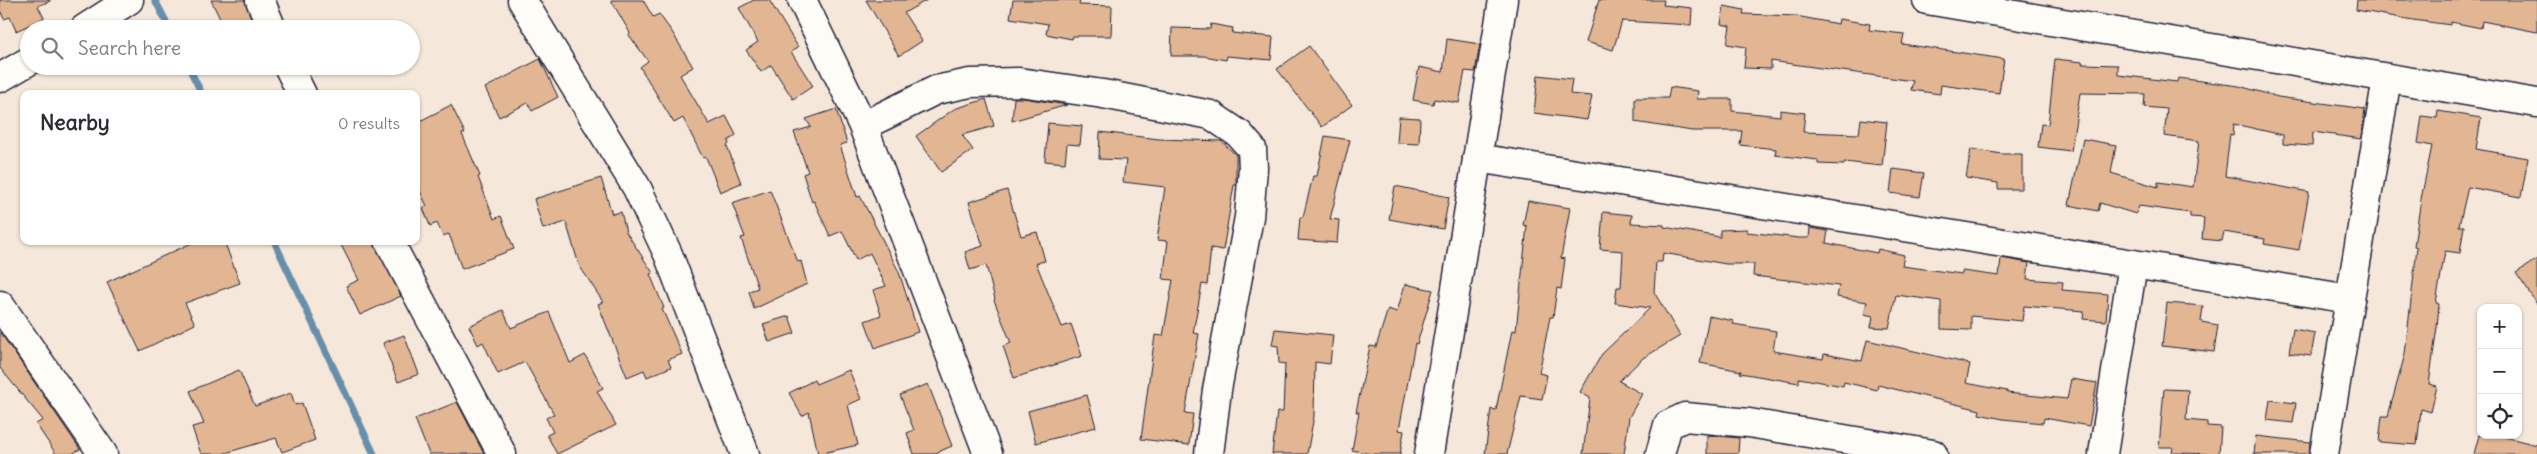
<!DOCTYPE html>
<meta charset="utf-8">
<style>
body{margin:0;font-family:Delius,sans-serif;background:#f2f2f3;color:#2b2b33}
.controls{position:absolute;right:15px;bottom:15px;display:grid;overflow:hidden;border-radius:10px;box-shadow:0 1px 4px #0004}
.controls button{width:45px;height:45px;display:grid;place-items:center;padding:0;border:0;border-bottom:1px solid #e1e1e2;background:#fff;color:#2b2b33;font:25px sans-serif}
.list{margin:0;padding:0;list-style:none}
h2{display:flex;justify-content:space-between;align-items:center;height:65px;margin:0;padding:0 20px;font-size:21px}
h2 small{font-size:16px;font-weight:400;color:#7c7c81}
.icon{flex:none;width:28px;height:28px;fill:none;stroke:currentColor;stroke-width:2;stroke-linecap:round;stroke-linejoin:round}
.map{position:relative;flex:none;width:2537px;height:454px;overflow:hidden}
.search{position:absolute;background:#fff;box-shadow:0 1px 4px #0004;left:20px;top:20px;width:400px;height:55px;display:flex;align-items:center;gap:12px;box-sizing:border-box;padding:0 18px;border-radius:28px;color:#7c7c81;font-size:19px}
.panel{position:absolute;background:#fff;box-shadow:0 1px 4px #0004;left:20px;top:90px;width:400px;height:155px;border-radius:10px}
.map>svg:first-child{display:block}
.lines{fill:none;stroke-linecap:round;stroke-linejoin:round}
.stream{stroke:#668fab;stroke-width:7}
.building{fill:#e3b693;stroke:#22223b}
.minor-casing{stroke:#22223b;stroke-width:31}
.minor{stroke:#fdfcf7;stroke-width:28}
</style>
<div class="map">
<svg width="2537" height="454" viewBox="0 0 2537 454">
<rect width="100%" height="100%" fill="#f5e7d9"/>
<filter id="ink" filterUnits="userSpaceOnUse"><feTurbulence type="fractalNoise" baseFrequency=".02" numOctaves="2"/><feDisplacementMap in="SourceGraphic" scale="10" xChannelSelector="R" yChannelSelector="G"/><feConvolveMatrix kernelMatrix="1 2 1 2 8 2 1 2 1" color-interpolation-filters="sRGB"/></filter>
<g filter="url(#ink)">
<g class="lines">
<!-- stream -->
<g class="stream">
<path d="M155,0L170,29"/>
<path d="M188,66L202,94"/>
<path d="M274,241L374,454"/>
</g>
</g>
<!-- building -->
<g class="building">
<path d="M0,0H50V1L38,6L44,18L16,31L10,17L4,19L0,10Z"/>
<path d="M211,0H245L255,29H225Z"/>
<path d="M611,0H643L653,17L659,14L672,32L693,67L680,75L709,124L726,116L736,135L728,141L729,144L727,146L741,183L720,192L706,157L703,158L683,118L674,123L640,67L648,61L629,35L630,33Z"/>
<path d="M754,0H769L798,47L791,52L813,86L793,99L771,65L761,72L746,50L758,42L739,8Z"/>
<path d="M866,0H927L904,13L922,41L899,56Z"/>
<path d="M1013,0H1080L1079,5L1112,6L1111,36H1073L1072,39L1046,34L1048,24L1010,18Z"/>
<path d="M1599,0H1664L1663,5L1692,8L1691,25L1622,21L1613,50L1586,42Z"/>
<path d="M2357,0H2537V32L2482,21L2481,28L2451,22V25L2413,20L2356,10Z"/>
<path d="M1724,6L1744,10L1743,14L1796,16L1838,24L1839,19L1870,24L1869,30L1904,34L1902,44L2004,59L1999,93L1941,85L1940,94L1911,90L1913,81L1771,61V69L1744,68L1746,47L1727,44L1730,26L1721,24Z"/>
<path d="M1211,24L1233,28L1232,33L1273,37L1271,60L1227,56L1226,60L1204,56H1171L1172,28L1210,29Z"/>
<path d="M1447,39L1480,44L1475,72L1465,71L1459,103L1434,99L1433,104L1413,100L1419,67L1443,72Z"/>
<path d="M1309,46L1352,105L1322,127L1277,69Z"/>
<path d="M540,59L558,97L532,111L528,103L499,117L485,88Z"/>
<path d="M2055,59L2083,62L2082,64L2118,65V75L2177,82L2178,78L2239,86L2278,97L2365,109L2361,139L2313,132L2312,146L2283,144V135L2234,124L2233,135L2230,134L2225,176L2309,192L2299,250L2264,244L2265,239L2224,232L2222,241L2202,239L2204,218L2190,217V213L2139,206L2136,214L2100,203L2098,211L2069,205L2083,139L2116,145L2111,173L2158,187V182L2193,187L2199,141L2164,136L2167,109L2144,107L2145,94L2080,93L2071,151L2038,147L2041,124L2048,125Z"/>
<path d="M1538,75L1572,79L1570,94L1592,96L1587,120L1534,113Z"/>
<path d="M1670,87L1698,91L1697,99H1732V111L1780,116V110L1805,113L1803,132L1859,134L1861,119L1887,122L1882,166L1844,162V165L1818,164V160L1775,155L1776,149L1740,145L1742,131H1692L1635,122V98H1668Z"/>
<path d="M1014,98H1023L1067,105L1012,121Z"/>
<path d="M986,99L994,126L962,135L973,150L941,172L916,136L954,109Z"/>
<path d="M451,105L465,133L462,134L480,176L478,177L494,219L501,216L514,249L462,269L449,234L443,236L437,223L430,226L423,208L427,206L416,183V123Z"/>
<path d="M836,109L847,143L840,145L857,197L860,196L899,272L918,332L875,348L865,321L881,315L873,290L886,286L870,253L856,260L842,231L830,236L814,201L812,202L803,174L808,172L794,132L811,127L806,119Z"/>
<path d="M2438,111L2481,118L2476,149L2528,158L2521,197L2468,187L2459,226H2464L2460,253L2445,251L2436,303L2439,304L2437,327L2429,384L2437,386L2431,412L2421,409L2417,445L2379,442L2382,416H2388L2405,354L2417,247L2414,246L2421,199L2432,146L2418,143L2422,116L2437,118Z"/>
<path d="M1399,117L1420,118L1419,144L1397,143Z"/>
<path d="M1048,123L1082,126L1080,145L1067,144L1065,163L1045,161Z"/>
<path d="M1100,132L1159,139L1221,141L1236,155V185H1234L1223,250L1211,248L1207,285L1202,284L1193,333L1199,334L1185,413L1193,414L1189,445L1141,439L1155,335L1163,336L1173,280L1163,279L1168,241L1157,240L1165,187L1123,182L1126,160L1099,159Z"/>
<path d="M1325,136L1350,140L1330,219L1339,220L1337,243L1298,240L1300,217H1303L1313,176H1317Z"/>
<path d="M1971,149L2002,154H2022V189H1998V183L1966,178Z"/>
<path d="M1893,169L1924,173L1920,197L1890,193Z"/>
<path d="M601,178L612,214L621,212L626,232L653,273L650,274L664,308L662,309L682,354L668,360L671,367L647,377L644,370L627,377L598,304L603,302L579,265L566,222L543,229L534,199Z"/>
<path d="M1395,186L1449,197L1443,229L1389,219Z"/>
<path d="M770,190L798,262L801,261L807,284L754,309L749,291L758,288L741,238L745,237L732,203Z"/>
<path d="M1007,190L1021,236L1037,232L1045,261L1036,263L1062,327L1071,324L1082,356L1014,378L1003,346L1011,343L994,300L995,299L986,265L970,270L965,252L983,246L969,202Z"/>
<path d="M1528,201L1570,208L1561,258L1565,259L1561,289L1557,288L1553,317H1550L1539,373L1547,375L1542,399L1521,396L1507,454H1485L1491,409L1496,410L1512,330L1516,331L1527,226L1523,225Z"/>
<path d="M1603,212L1632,215L1631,223L1664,225V227L1720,237V230L1747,229V232L1799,238H1809L1810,228L1828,231L1826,243L1877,253L1878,249L1904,255L1902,266L1962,274V271L1999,276L2001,258L2029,263L2027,279L2063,282L2062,290L2108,294L2106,321L2083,319L2084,311L2024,306L2022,321L1971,316V330L1941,329V301L1896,295L1889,328L1871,327L1873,316L1864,314L1867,302L1837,297L1839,286L1753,276L1754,264H1726L1663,253L1662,262H1656L1654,292L1680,336L1643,358L1619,381L1642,394L1629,417L1624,454H1583L1590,398L1580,392L1602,354L1650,308L1615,303L1617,287H1621L1623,251L1600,249Z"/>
<path d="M196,241H224L240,283L185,303L195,324L140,351L107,282Z"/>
<path d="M339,241H374L401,296L360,315L346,286L359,280Z"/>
<path d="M2537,259V304L2516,273Z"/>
<path d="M1405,284L1433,290L1417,344L1415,343L1399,430L1404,431L1400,454H1370L1352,450L1359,412H1356L1370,346L1376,347L1388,309L1397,312Z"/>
<path d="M2167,303L2203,306L2201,322L2218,325L2214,352L2162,346Z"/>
<path d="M503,310L511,328L549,312L570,363L585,355L603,388L597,391L616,425L557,454L547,435L553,432L546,418L554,414L525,362L498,374L483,342L478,345L469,326Z"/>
<path d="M789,316L795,333L769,342L763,324Z"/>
<path d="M1709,316L1734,321L1733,324L1776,331L1773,351L1823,359L1824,354L1862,361L1867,340L1970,364L1966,383L2007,391V393L2067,399L2071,379L2097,383L2089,426L2044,418L2043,423L2003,419L1979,414L1980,410L1878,385L1877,390L1844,382L1843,386L1799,378V383L1740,373L1741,371L1700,363Z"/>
<path d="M1275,329L1333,335L1330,364L1315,362L1314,416L1307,454H1272L1277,412H1283L1285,364L1279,363L1278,346L1272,345Z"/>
<path d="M2293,329L2315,333L2311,356L2289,353Z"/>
<path d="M0,332L80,449L72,454H56L36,424L43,420L0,368Z"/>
<path d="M404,335L419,374L398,382L383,343Z"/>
<path d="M239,370L255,406L291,393L295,405L302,403L315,440L282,452L276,438L222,454H201L192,427L204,424L190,391Z"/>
<path d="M849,370L861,399L848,405L858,445L818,454L809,412L802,416L789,393L814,380L816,384Z"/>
<path d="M928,384L952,446L933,454H914L907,433L914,430L900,395Z"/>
<path d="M2164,389L2188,390L2186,420L2207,422V426L2221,427L2219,454L2172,453L2173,447H2159Z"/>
<path d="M1087,395L1096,427L1036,443L1028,411Z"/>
<path d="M2270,400L2296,403L2293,423L2267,420Z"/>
<path d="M457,402L484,454H429L415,419Z"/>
<path d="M1707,435L1739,438L1738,454H1707Z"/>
<path d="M2479,435H2497L2537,445V454H2474Z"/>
<path d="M2256,436L2310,442L2309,454H2254Z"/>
</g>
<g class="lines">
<!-- minor casing -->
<g class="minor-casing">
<g id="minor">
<path d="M260,0L272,29"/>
<path d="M522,0L637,188L668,254L745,454"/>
<path d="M802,0L863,126L988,454"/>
<path d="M1927,0L2537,103"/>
<path d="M84,29L129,0"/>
<path d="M288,66L302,94"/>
<path d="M0,78L29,61"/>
<path d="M863,126L936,90L970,83L1019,82L1103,94L1211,115L1239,134L1252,149L1253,168L1249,217L1217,390L1209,454"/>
<path d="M1477,158L2350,299"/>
<path d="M389,241L502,454"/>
<path d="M0,305L103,454"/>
<path d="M1429,454L1503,0"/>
<path d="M1660,454L1668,425L1685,417L1749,423L1933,454"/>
<path d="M2103,454L2133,264"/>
<path d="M2324,454L2387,78"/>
</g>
</g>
<!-- minor -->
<use href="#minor" class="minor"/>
</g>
</g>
</svg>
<div class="controls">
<button>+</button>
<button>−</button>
<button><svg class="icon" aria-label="locate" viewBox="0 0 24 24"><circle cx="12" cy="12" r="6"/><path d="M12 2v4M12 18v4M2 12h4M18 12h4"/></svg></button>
</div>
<div class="search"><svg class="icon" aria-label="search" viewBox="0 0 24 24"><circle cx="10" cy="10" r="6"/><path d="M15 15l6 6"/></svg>Search here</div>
<section class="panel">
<h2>Nearby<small>0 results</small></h2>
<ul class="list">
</ul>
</section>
</div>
